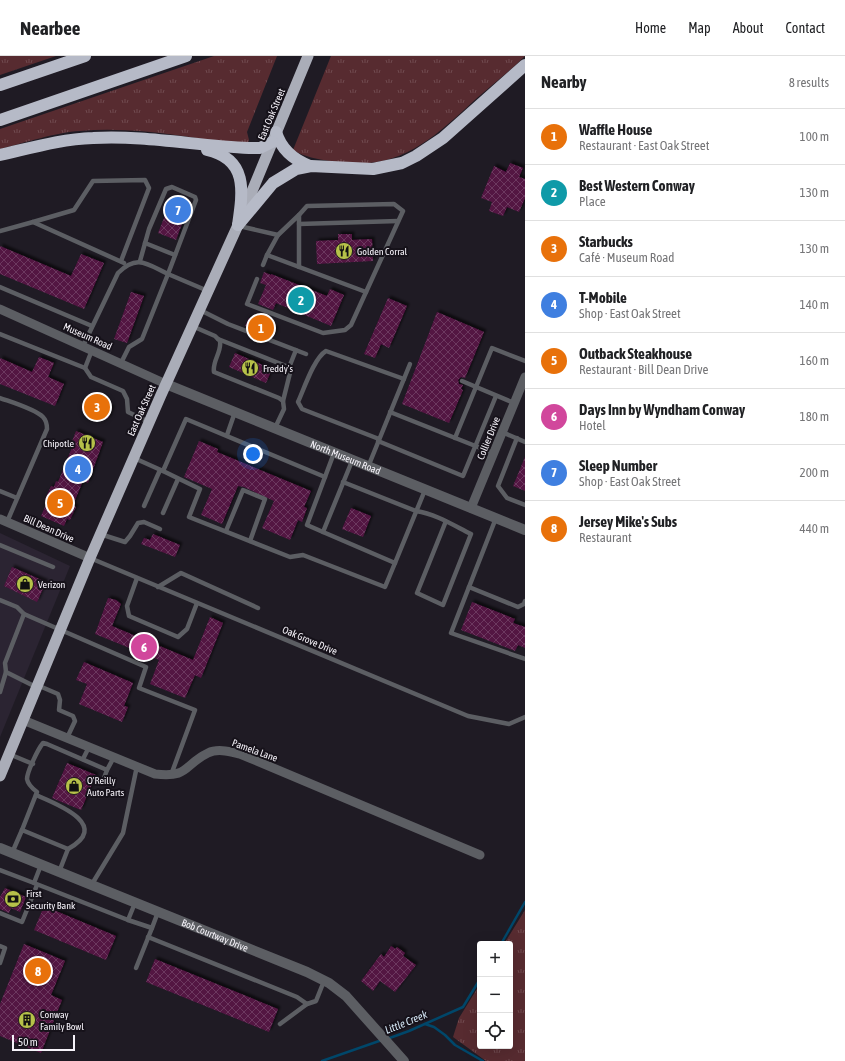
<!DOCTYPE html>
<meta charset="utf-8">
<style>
body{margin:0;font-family:"Asap Condensed",sans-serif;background:#f2f2f2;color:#202124}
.controls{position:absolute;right:12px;bottom:12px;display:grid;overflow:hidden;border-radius:4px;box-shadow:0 4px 16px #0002}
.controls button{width:36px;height:36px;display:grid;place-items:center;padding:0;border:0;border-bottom:1px solid #e0e0e0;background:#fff;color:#202124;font:20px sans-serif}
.scale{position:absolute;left:12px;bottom:10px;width:63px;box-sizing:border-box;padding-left:4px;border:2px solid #f6f3fa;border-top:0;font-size:11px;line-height:14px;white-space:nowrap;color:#f6f3fa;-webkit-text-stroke:3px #16121a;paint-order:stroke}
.you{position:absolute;left:253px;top:398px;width:14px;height:14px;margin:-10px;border:3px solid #fff;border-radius:50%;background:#1a73e8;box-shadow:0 0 0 6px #1a73e833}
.badge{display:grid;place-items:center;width:26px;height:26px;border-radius:50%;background:#646935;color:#fff;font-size:13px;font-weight:700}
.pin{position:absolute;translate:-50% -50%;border:2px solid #fff;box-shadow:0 1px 4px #0006}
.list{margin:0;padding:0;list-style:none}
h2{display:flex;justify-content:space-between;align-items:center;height:52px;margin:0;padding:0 16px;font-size:17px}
h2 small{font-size:13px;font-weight:400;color:#757577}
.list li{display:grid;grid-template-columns:26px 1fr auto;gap:12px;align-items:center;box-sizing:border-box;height:56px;padding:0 16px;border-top:1px solid #e0e0e0}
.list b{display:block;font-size:15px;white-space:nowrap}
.list p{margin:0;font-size:13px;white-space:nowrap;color:#757577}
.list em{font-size:13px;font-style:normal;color:#757577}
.icon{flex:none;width:22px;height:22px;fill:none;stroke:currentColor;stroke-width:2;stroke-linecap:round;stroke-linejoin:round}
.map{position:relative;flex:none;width:525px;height:1005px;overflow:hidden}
header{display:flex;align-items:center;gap:24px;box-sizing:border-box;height:56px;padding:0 20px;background:#fff;border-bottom:1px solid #e0e0e0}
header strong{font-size:19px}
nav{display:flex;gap:22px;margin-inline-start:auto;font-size:14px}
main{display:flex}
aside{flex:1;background:#fff}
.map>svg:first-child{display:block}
.built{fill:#2b2432}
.grass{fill:url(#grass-tufts)}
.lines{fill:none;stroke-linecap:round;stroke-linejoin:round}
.stream{stroke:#00476a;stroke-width:2.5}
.building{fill:url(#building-cross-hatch);filter:url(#shadow)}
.service{stroke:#5c5e63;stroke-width:4.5}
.minor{stroke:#5c5e63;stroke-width:9}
.tertiary{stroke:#5c5e63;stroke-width:10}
.trunk{stroke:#aaadb8;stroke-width:11}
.motorway{stroke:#b6bac7;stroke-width:12}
.labels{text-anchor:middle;stroke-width:4;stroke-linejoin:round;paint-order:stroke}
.street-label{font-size:10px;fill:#f6f3fa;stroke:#16121a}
.poi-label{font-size:10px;fill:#f6f3fa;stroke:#16121a;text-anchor:start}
.water-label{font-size:11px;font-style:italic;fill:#d2e4f2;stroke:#16121a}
</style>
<header>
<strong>Nearbee</strong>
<nav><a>Home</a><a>Map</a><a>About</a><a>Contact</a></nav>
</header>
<main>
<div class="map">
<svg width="525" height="1005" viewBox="0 0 525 1005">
<defs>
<pattern id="grass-tufts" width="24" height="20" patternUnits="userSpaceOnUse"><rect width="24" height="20" fill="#572b30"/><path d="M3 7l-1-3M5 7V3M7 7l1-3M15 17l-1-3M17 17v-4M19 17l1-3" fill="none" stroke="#704a4f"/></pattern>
<pattern id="building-cross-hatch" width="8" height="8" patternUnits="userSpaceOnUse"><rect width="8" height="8" fill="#531543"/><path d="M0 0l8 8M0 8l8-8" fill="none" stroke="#6c385f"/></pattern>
<filter id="shadow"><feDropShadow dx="2.5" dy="-2.5" stdDeviation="1" flood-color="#0009"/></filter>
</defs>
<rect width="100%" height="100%" fill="#1f1b24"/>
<!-- built -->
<path class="built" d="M0,477L70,510L0,681Z"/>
<!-- grass -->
<g class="grass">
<path d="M0,0H56L0,19Z"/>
<path d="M214,0H277L247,76L249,84L247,90C192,82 136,70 80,75C57,76 24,87 0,93V73Z"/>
<path d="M331,0H525C510,15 493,28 477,42C430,85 398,117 330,105C317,103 305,101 293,94Z"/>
<path d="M525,854V1005H486L453,981L459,962L480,928V990H510V888H504Z"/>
</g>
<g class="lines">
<!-- stream -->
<g class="stream">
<path d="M501,888L525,846"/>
<path d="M425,968L434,971L445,979L455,989L483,1005"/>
<path d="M387,983L409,975L463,951L480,923"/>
<path d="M322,1005L382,984"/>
</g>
</g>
<!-- building -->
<g class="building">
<path d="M510,107L523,112L519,121L525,123V142L519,156L507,151L503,160L489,155L492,146L481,142L494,110L506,116Z"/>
<path d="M172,142L189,149L176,184L158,177Z"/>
<path d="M338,178H352V184L372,183L373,205L317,208L316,185L338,184Z"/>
<path d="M0,190L71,220L81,198L104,207L84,253L0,218Z"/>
<path d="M264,216L271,219V218L327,240L330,233L344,239L331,270L276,247L273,254L258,248L266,229L260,227Z"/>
<path d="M131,236L144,240L127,287L114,283Z"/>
<path d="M388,242L407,250L389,292L381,288L375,302L364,298Z"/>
<path d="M437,256L484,276L465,322L461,321L458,324L459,328L463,329L461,333L463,334L449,367L402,348Z"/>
<path d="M249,262L276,273L273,281L245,270Z"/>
<path d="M235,297L272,313L266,327L229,311Z"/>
<path d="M39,301L54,307L48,321L64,328L55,350L0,328V302L32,316Z"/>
<path d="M89,341L108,348L107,350L112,352L108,363L85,352Z"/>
<path d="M76,375L103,386L88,427L83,425L73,449L76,451L70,464L67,463L64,470L41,460L48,444L45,443L51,430L54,431L56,425L58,426L73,389L71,388Z"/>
<path d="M199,385L218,393L217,396L311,435L304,451L307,452L302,466L298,464L290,484L262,472L274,445L244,431L238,430L222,468L201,459L212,433L184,421Z"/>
<path d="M525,401V435L513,430Z"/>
<path d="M351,452L371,460L363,481L342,473Z"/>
<path d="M153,478L180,489L175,501L141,488L144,482L150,484Z"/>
<path d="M12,511L46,526L37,546L4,530Z"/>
<path d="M108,542L116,544L121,548L112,570L193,604L210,561L223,567L201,622L195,619L185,642L150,628L159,604L95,578Z"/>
<path d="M472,546L515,563L513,567L525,571V592L518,589L515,595L461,574Z"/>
<path d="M84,606L133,627L124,650L128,651L122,666L79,648L87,628L76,624Z"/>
<path d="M67,707L96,719L81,754L52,742Z"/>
<path d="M5,832L26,841L20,856L11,852L9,857L0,853V841Z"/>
<path d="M44,850L116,880L106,904L34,874Z"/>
<path d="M24,888L65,905L51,939L62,944L41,997L0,980V948Z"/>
<path d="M391,890L396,893L397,891L405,897L403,900L416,909L395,936L380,925L373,935L361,925L381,898L384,901Z"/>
<path d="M155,903L278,953L269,976L146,926Z"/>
</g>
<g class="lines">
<!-- service -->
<g class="service">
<path d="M33,166L74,154L93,125L145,124L149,132L121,205"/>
<path d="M299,168L398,165"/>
<path d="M239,170L278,179L267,199L366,236"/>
<path d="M0,175L33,166L124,207"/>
<path d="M278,179L299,159V211"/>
<path d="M145,187L175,199"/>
<path d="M140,205L149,173L166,133L172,131L195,141L196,144L168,218L208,235"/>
<path d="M263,209L267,199"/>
<path d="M257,223L247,248L323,277L345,274L351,269L403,155L394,148L307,150L299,159"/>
<path d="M0,231L92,270"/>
<path d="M200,254L228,268L306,298"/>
<path d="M192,270L215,280L220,285C222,296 212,305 214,316L279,342L283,345L284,353L275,372"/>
<path d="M0,278L85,312L91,321L123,335L127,343L128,356L149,366"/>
<path d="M218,283L286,310L290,317L283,345"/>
<path d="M83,290L118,217C137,198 147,208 168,218L142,283L129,291L121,307"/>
<path d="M85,312L92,294"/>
<path d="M288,314L296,294"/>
<path d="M462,325L514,347"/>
<path d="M0,342C11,346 35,353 43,361C46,364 47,369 47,373L7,466"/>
<path d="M390,356L493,397"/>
<path d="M502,376L525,386"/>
<path d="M227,379L235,356"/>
<path d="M455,382L492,292L525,305"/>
<path d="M517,382L498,430L507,442L525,449"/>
<path d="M379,383L302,353L298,346C304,333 314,302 326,295L404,323"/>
<path d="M378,385L463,420L496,340"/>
<path d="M134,402L163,415L186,363L325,421L307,469L323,476"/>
<path d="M352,405L323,476L395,507L425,434"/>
<path d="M368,411L410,308"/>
<path d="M163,415L200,433L189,461L290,501L303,499L385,531L395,507"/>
<path d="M325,421L334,397"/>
<path d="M343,426L416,455C436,458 453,469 471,478L443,549L417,537L446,465"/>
<path d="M0,435L17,442"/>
<path d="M144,450L160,414"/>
<path d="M163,457L178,423"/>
<path d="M496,462L469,531L518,551L524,548L525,545"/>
<path d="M226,475L243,434L265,443L250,485"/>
<path d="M100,478L125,486L130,480L138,467L144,466L160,473"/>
<path d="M0,489L53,511"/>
<path d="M90,502L468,660L509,668L525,661"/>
<path d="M137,522L127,550L129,560L178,581L187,573L197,547"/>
<path d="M158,531L181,517L258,552"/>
<path d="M469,531L451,577L525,603"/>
<path d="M0,544L17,551L24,558L5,607L6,616L36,631"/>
<path d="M24,558L146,611L139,632L195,654L171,719"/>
<path d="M37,629L58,638L60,644L59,654L73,660L75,665L67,682"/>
<path d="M0,636L6,616"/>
<path d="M9,698L33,708"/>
<path d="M83,703L89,691"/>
<path d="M104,722L107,714"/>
<path d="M36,739C57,748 112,769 68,793"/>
<path d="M22,774L37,736C33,733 28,729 27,723C27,716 38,693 43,687L47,688L107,714L114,701"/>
<path d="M12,797L22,774L68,793L59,816"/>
<path d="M0,814L34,827L41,809"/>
<path d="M34,827L128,864L135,847"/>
<path d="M92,828L123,777L137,710"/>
<path d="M0,857L22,866L37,829"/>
<path d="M128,864L152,872L158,856"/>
<path d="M148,881L297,941L307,948L316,945L324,925"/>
<path d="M0,890L5,892L0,907"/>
<path d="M136,912L152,872"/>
<path d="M280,968L307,948"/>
</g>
<!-- minor -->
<g class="minor">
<path d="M0,253L166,328"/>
<path d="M471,452L525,321"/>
<path d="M0,463L90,502"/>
<path d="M23,664L155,718C190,722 183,709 208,697C218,692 231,696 240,698L480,799"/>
</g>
<!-- tertiary -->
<g class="tertiary">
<path id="s1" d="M166,328L525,474"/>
<path id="s2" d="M0,792L307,916L329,927L346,940L404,1005"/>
</g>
<!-- trunk -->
<path class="trunk" d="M0,720L90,502L161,339L238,169L308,0"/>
<!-- motorway -->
<g class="motorway">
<path d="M0,29L85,0"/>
<path d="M0,64L186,0"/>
<path d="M276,76C281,93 294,104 310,110"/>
<path d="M207,94C248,103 243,135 238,169"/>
<path d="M0,99C31,92 61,83 93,82C145,79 197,90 249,92H260L272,86"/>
<path d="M238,169L273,127L296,113L311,110L373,113L402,107L416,100L443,82L525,9"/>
</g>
</g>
<!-- icons -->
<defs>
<g id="restaurant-disc" transform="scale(0.9)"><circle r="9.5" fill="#b6c149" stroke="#16121a"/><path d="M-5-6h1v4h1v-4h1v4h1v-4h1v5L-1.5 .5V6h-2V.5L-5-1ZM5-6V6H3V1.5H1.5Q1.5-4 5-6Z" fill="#111"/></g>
<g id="shop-disc" transform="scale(0.9)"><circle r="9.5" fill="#b6c149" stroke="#16121a"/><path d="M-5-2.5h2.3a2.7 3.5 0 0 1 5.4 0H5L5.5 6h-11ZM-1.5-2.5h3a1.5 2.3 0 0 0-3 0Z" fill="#111"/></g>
<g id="bank-disc" transform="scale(0.9)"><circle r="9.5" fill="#b6c149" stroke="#16121a"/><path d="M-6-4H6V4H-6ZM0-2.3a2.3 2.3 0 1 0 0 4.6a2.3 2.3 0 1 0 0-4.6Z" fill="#111"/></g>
<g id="building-disc" transform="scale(0.9)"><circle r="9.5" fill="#b6c149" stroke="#16121a"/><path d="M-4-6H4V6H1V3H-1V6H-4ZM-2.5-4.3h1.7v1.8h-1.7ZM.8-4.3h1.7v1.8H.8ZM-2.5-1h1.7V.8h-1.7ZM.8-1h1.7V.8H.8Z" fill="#111"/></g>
</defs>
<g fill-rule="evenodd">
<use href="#restaurant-disc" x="344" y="195"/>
<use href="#restaurant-disc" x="250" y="312"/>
<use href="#restaurant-disc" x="87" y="387"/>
<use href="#shop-disc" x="25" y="528"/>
<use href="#shop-disc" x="74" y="730"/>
<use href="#bank-disc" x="13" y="843"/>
<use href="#building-disc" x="27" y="964"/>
</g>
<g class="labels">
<!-- street labels -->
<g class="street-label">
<text transform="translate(271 58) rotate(-67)" y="4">East Oak Street</text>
<text transform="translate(88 280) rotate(24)" y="4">Museum Road</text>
<text transform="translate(141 354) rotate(-66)" y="4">East Oak Street</text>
<text transform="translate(488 382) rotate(-68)" y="4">Collier Drive</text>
<text dy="4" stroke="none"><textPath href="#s1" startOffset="194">North Museum Road</textPath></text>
<text transform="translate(49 472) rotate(24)" y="4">Bill Dean Drive</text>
<text transform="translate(310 584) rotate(23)" y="4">Oak Grove Drive</text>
<text transform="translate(255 694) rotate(20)" y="4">Pamela Lane</text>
<text dy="4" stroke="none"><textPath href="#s2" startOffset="232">Bob Courtway Drive</textPath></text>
</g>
<!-- poi labels -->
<g class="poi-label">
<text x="357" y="199">Golden Corral</text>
<text x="263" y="316">Freddy's</text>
<text x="74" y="391" text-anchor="end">Chipotle</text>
<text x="38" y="532">Verizon</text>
<text x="87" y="728">O'Reilly<tspan x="87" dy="12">Auto Parts</tspan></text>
<text x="26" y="841">First<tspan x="26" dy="12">Security Bank</tspan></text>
<text x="40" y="962">Conway<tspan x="40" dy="12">Family Bowl</tspan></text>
</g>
<!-- water labels -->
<g class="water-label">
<text transform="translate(406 966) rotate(-22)" y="4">Little Creek</text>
</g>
</g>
</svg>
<div class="controls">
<button>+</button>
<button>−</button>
<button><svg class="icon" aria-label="locate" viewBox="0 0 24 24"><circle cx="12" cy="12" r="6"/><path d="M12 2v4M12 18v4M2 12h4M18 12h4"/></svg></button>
</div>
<div class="scale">50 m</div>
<div class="you"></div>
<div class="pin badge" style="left:261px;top:272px;background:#e8710a">1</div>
<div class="pin badge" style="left:301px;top:244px;background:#0f9aa8">2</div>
<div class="pin badge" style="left:97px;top:351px;background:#e8710a">3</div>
<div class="pin badge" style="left:78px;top:413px;background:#3f7fe0">4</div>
<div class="pin badge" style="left:60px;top:447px;background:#e8710a">5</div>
<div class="pin badge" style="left:144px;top:591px;background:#d1479c">6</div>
<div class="pin badge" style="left:178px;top:154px;background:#3f7fe0">7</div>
<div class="pin badge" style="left:38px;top:915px;background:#e8710a">8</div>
</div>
<aside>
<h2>Nearby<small>8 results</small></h2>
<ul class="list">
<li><span class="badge" style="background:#e8710a">1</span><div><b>Waffle House</b><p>Restaurant · East Oak Street</p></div><em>100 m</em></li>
<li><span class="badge" style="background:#0f9aa8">2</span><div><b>Best Western Conway</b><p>Place</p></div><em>130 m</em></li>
<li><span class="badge" style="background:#e8710a">3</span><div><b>Starbucks</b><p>Café · Museum Road</p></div><em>130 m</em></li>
<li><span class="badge" style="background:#3f7fe0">4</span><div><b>T-Mobile</b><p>Shop · East Oak Street</p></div><em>140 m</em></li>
<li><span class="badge" style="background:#e8710a">5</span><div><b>Outback Steakhouse</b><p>Restaurant · Bill Dean Drive</p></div><em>160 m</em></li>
<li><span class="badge" style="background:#d1479c">6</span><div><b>Days Inn by Wyndham Conway</b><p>Hotel</p></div><em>180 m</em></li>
<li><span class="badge" style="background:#3f7fe0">7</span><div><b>Sleep Number</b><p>Shop · East Oak Street</p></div><em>200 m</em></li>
<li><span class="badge" style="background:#e8710a">8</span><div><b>Jersey Mike's Subs</b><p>Restaurant</p></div><em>440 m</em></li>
</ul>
</aside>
</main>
